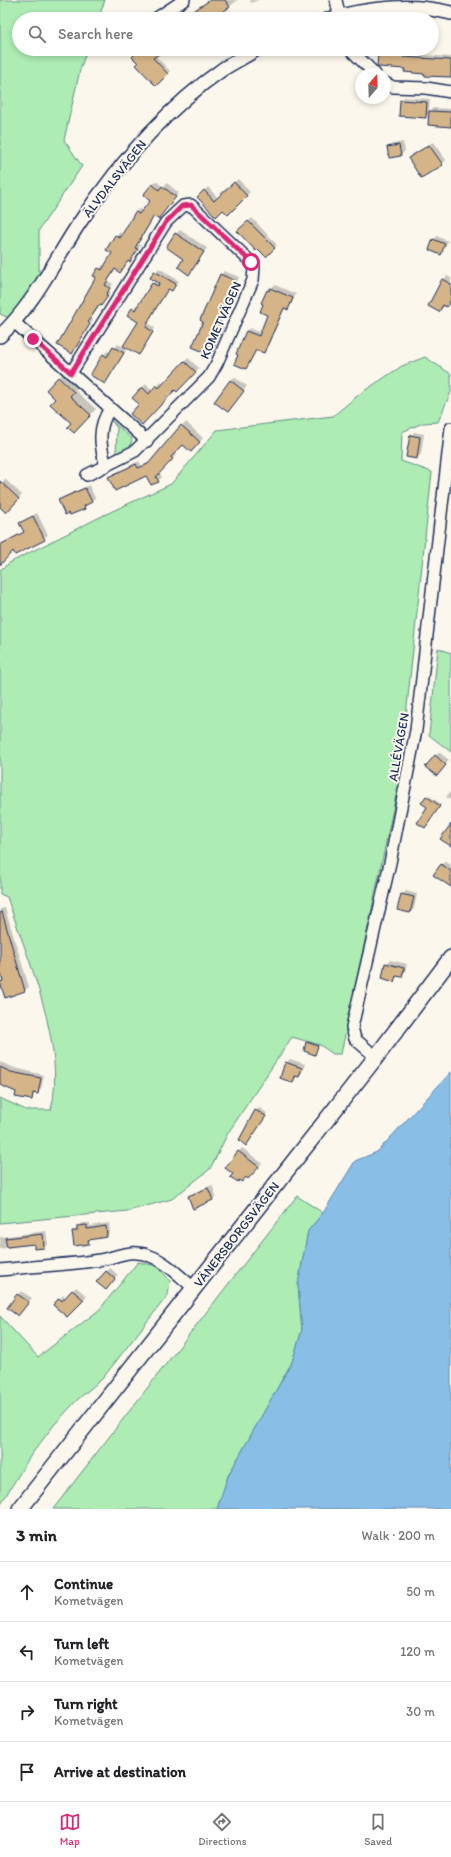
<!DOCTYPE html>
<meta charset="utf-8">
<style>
body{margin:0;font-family:Itim,sans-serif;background:#f2f2f2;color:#202124}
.compass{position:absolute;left:355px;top:68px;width:36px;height:36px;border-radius:50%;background:#fff;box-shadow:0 2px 6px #0003;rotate:19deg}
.stop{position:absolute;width:12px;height:12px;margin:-9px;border:3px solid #db2777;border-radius:50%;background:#fff}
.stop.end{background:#db2777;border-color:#fff;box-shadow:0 1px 4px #0008}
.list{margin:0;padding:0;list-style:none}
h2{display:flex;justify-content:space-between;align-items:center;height:52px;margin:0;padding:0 16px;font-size:17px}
h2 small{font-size:13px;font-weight:400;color:#757577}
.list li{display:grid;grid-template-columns:26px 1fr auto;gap:12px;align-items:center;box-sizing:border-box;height:60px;padding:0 16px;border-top:1px solid #e0e0e0}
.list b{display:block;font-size:15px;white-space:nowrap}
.list p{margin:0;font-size:13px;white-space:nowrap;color:#757577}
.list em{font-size:13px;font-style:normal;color:#757577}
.icon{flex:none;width:22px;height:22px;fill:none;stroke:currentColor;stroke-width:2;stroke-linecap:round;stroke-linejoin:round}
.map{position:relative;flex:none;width:451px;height:1509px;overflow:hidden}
.search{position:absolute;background:#fff;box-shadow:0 2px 6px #0003;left:12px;right:12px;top:12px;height:44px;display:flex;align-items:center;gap:10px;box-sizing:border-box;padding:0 14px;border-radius:22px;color:#757577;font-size:15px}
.sheet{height:292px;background:#fff}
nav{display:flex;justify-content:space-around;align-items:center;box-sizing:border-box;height:56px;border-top:1px solid #e0e0e0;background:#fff;font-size:11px;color:#757577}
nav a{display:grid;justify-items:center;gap:2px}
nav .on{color:#db2777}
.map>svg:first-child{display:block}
.green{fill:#adecb3;stroke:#648e88}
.water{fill:#89bfe7;stroke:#5d85b0}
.shadow{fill:#0003}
.building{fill:#d5b488;stroke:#1b2f5e}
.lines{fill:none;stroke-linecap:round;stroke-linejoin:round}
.minor-casing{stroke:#1b2f5e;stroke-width:14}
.tertiary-casing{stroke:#1b2f5e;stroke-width:16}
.secondary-casing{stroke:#1b2f5e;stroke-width:18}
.minor{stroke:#fbf7ec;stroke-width:11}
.tertiary{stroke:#fbf7ec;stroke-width:13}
.secondary{stroke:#fbf7ec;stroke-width:15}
.route{stroke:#db2777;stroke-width:5}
.labels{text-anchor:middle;stroke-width:4;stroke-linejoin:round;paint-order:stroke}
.street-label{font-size:13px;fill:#1b2f5e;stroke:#fbf7ec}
</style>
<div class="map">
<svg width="451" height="1509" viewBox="0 0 451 1509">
<rect width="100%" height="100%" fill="#fbf7ec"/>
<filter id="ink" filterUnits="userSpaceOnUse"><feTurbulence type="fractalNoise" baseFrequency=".025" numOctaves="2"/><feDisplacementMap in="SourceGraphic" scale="8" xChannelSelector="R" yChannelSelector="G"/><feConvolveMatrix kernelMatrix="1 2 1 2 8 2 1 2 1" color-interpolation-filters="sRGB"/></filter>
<g filter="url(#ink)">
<!-- green -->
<g class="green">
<path d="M0,0H105L98,19H19V49H87L80,70L64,140L82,166L39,230V277L9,318L0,314Z"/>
<path d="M425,357L451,374V392L438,422L423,423L402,432L401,461L432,472L399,781L341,1054H333L320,1045L292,1037L228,1133L210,1169L172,1199L128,1211L0,1223V1098L26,1110H51C67,1046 27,958 7,897L0,894V570L11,562L104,515L171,484L217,430L333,416L361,393L402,366Z"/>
<path d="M111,420L132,439L130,447L116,455L117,428Z"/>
<path d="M438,648L451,653V752L429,735Z"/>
<path d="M297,1196L323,1213L308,1231L298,1285L302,1330L292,1362L228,1476L217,1509H53Z"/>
<path d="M138,1262L158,1266L170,1281L168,1295L102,1379L77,1400L54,1425L31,1455L0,1505V1316L38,1357L99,1310Z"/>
</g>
<!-- water -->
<path class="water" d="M451,1072V1509H217L228,1476L292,1362L302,1330L298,1285L308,1231L323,1213L355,1161L377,1152Z"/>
<!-- shadow -->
<g class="shadow">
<path d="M210,0H238L222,12L224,15L219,19H181Z"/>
<path d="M250,0H259L251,3Z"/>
<path d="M141,49H149L170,71L156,84L139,63Z"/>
<path d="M381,49H406V54L451,57V76L378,65L379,51Z"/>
<path d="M404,97L430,99L429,112L433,108L451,109V126L430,113L425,117L401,100Z"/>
<path d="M403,142L405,151L401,155L390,157L388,147L392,144Z"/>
<path d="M433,142L446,160L442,164L413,155Z"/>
<path d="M238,179L250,192L228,214L223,209L198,197L208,187L218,198Z"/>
<path d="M156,181L163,187L167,183L179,193L161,214L155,215L138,244L141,245L133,257L128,260L120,271L116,269L108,281L113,284L108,291L111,292L91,318L93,320L71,353L97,277L94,275L103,265L105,266L114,253L116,236L120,232L123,235L135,212L139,209L143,211L152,201L144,194Z"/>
<path d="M252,218L277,245L266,256L238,231Z"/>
<path d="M180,230L207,248L189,273L176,234Z"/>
<path d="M437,236L448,241L441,253L434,240Z"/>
<path d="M159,268L179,281L172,290L169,288L153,313L149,324L155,328L139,354V321L129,315L136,305L139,306L156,280L152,277Z"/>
<path d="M224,271L239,277L220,325L224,327L214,350L211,353L204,321L221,275Z"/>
<path d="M447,276L451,278V301L439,311L443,280Z"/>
<path d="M275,285L296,294L291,305L287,309L285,308L267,348L264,352L257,349L246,368V331L250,328L261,333L269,314L268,290Z"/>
<path d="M118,344L127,349L105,383L104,355L107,351L111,353Z"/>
<path d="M188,358L199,368L177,391L175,389L140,404L133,398L146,384L153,391L161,382L163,385Z"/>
<path d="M64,372L79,386L75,390L96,409L80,426L56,399L59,378Z"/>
<path d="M234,377L247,386L231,407L215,401Z"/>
<path d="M186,422L203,438L191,451L183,443L174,453L176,455L159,472L162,477L158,481L147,474L109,477L113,474L139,461L142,466L151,461Z"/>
<path d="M414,432L424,434L421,454L417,458L411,436Z"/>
<path d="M5,479L22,495L6,512L0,506V485Z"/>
<path d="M89,485L95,498L84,508L60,500L63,497Z"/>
<path d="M37,513L48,535L15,554L13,550L0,552V544L25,531L20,523Z"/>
<path d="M439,752L449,760L440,771L436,756Z"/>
<path d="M451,791V800L446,797Z"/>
<path d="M428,795L441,804L426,825L428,807L422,803Z"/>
<path d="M445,861L451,865V885L442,865Z"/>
<path d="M406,891L417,894L414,909L410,912L402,895Z"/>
<path d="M5,908L29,987L25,990L5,996L1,982L4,979L0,966V909Z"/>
<path d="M390,960L407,964L405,972L402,976L398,975L394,980L386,964Z"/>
<path d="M309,1041L319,1045L315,1053L307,1043Z"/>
<path d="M290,1059L305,1064L302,1072L293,1081L286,1063Z"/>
<path d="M0,1062L15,1068L44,1075L41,1089L36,1092L31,1099L0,1085Z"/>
<path d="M259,1108L267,1113L249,1142L256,1111Z"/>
<path d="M242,1148L262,1163L254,1173L240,1179L227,1167Z"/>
<path d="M212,1185L216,1196L212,1200L189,1197L193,1193Z"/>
<path d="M81,1223H90V1226L109,1223L110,1232L107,1236L91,1238L88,1243L74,1232Z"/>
<path d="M46,1231L48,1244L44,1247L35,1243L0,1249V1237Z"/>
<path d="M110,1268L118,1275L109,1285L98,1282Z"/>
<path d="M76,1287L87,1296L67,1315L60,1299L63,1295L66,1298Z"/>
<path d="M21,1291L32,1298L18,1315L8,1308Z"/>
</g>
<!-- building -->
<g class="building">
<path d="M210,0H225L230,7L218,15L220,19H196L192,12Z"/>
<path d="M140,49H167L153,58L168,74L156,86L136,65L138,63L132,57Z"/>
<path d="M391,49H403V57L451,60V77L424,76V74L404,72L405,69L378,67L377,66L378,51H391Z"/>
<path d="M400,100L427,102L426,118L399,116Z"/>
<path d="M429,111L451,112V127L428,125Z"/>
<path d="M399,145L401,156L389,158L387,147Z"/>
<path d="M429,145L443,165L421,178L408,158Z"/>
<path d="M234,182L247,196L228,215L223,210L216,217L197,197L204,190L214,201Z"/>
<path d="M152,184L159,190L162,186L176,197L158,219L154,216L135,248L138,249L130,262L128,261L120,273L115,269L105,285L110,288L106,295L108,296L101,306L99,305L88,322L90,324L72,354L57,345L96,277L93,276L98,268L102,270L112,253L106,250L115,235L120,238L135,212L139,214L150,201L143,195Z"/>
<path d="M248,221L275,248L266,257L258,249L256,251L237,231Z"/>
<path d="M175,233L204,252L189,275L178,267L183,259L166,247Z"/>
<path d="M433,239L445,244L441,255L429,250Z"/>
<path d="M154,271L176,284L172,291L168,289L150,318L146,327L153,332L139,355L123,346L138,322L127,315L132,308L135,310L152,283L158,286L159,283L150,278Z"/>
<path d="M220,274L236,281L217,329L221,330L211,355L192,347L203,322L200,320Z"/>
<path d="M442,279L451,284V299L447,307L443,305L439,312L428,306Z"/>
<path d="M270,288L293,298L288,310L284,308L264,353L256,350L246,369L234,364L238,355L236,354L246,331L259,336L267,315L260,312L263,304L261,303L267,290L269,291Z"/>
<path d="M113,347L124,353L105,384L90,375L103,354L107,357Z"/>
<path d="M184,361L196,372L177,392L175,390L142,425L130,414L139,404L132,398L142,387L149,394L156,385L159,388Z"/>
<path d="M58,377L74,392L70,396L91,415L74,433L67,427L71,423L50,404L55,399L46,390Z"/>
<path d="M230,380L244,391L228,412L214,402Z"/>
<path d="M181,425L200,442L191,452L183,445L171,457L173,459L156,477L159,482L151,485L146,476L115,491L108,477L136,464L138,468L148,464Z"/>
<path d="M410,435L420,437L417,459L406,457Z"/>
<path d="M0,481L19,499L6,513L0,507Z"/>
<path d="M85,488L92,502L84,506L85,509L70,515L69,513L65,515L58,500Z"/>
<path d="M33,516L45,540L15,555L13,551L0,565V545L24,532L19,523Z"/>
<path d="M435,755L446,765L437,776L425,767Z"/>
<path d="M426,796L440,806L425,828L417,823L427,807L421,803Z"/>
<path d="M451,824V846L440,839Z"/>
<path d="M441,864L451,871V887L433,875Z"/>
<path d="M401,894L414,897L410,913L397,910Z"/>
<path d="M2,912L25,991L5,998L0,982L3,981L0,970V913Z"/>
<path d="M385,963L404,968L402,977L396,976L394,982L382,978Z"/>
<path d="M306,1042L318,1046L315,1055L304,1051Z"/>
<path d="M285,1062L302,1068L299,1077L295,1076L293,1083L280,1078Z"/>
<path d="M0,1067L11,1072L41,1078L38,1094L33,1093L32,1100L15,1097L16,1092L0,1085Z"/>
<path d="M255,1110L266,1116L246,1146L239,1140Z"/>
<path d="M238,1151L259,1167L248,1179L246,1177L242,1182L239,1180L238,1182L230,1177L233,1174L225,1168Z"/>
<path d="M208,1188L213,1200L193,1209L188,1196Z"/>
<path d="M87,1225V1229L106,1226L107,1237L88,1240L89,1244L74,1246L72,1231H77V1226Z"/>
<path d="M43,1234L44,1248L34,1249V1244L7,1247L5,1238Z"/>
<path d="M106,1271L115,1279L106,1290L96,1282Z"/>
<path d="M72,1290L84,1300L67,1317L53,1305L59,1298L62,1301Z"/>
<path d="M17,1294L29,1302L18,1316L7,1308Z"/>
</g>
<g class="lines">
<!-- minor casing -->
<g class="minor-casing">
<g id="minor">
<path d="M336,0L340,19"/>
<path d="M155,19L184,0"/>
<path d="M350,49L375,74"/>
<path d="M385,83L393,87L426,88L451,92"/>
<path d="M14,322L147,441"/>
<path d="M71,373L166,222L183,206L191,205L251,262L254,267L253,280L217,363L209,377L135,451L87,475"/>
<path d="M106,466C100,446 97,427 110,409"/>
<path d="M376,1057L355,1039L352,1027L390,863L416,730L451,428"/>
<path d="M0,1270C33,1266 67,1265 100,1260C118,1257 131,1248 150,1256C167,1262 180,1277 194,1288"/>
</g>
</g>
<!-- tertiary casing -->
<g class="tertiary-casing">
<g id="tertiary">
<path d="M329,19C367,8 412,3 451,13"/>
<path d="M0,336C35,303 54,261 80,222C119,164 165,109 223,69C234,62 246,56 257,49"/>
</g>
</g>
<!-- secondary casing -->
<g class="secondary-casing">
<path id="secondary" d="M20,1509L376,1057L451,958"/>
</g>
<!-- minor -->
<use href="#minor" class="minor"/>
<!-- tertiary -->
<use href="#tertiary" class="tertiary"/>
<!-- secondary -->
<use href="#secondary" class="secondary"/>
</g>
</g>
<g class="lines" filter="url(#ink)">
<!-- route -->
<path class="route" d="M33,339L71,373L166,222L182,206L191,205L251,262"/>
</g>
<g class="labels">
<!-- street labels -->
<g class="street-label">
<text transform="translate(114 178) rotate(-52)" y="5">ÄLVDALSVÄGEN</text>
<text transform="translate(220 320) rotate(-66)" y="5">KOMETVÄGEN</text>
<text transform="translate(398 747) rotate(-80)" y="5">ALLÉVÄGEN</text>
<text transform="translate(236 1234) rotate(-52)" y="5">VÄNERSBORGSVÄGEN</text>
</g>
</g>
</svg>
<svg class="compass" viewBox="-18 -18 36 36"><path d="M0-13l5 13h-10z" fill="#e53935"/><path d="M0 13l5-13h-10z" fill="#757577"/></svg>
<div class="stop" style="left:251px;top:262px"></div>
<div class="stop end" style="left:33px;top:339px"></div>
<div class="search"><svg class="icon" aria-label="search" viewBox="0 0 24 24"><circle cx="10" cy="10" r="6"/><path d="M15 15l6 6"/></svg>Search here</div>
</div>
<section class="sheet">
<h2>3 min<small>Walk · 200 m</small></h2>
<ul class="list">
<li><svg class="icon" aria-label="ahead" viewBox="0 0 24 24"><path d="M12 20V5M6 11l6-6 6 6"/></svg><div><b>Continue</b><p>Kometvägen</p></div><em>50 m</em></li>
<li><svg class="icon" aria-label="left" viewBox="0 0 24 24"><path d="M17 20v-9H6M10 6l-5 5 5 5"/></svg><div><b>Turn left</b><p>Kometvägen</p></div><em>120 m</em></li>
<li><svg class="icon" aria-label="right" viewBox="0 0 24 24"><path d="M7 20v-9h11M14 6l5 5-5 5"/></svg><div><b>Turn right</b><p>Kometvägen</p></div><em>30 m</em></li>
<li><svg class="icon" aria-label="arrive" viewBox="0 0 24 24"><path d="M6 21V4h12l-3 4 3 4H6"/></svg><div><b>Arrive at destination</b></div></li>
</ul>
</section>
<nav>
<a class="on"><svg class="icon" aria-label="map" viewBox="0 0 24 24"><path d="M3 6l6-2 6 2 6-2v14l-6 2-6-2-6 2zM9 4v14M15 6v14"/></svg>Map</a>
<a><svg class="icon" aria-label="directions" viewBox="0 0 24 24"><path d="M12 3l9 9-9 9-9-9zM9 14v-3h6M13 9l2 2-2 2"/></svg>Directions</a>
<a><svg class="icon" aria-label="saved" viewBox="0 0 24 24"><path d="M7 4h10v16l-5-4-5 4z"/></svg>Saved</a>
</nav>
